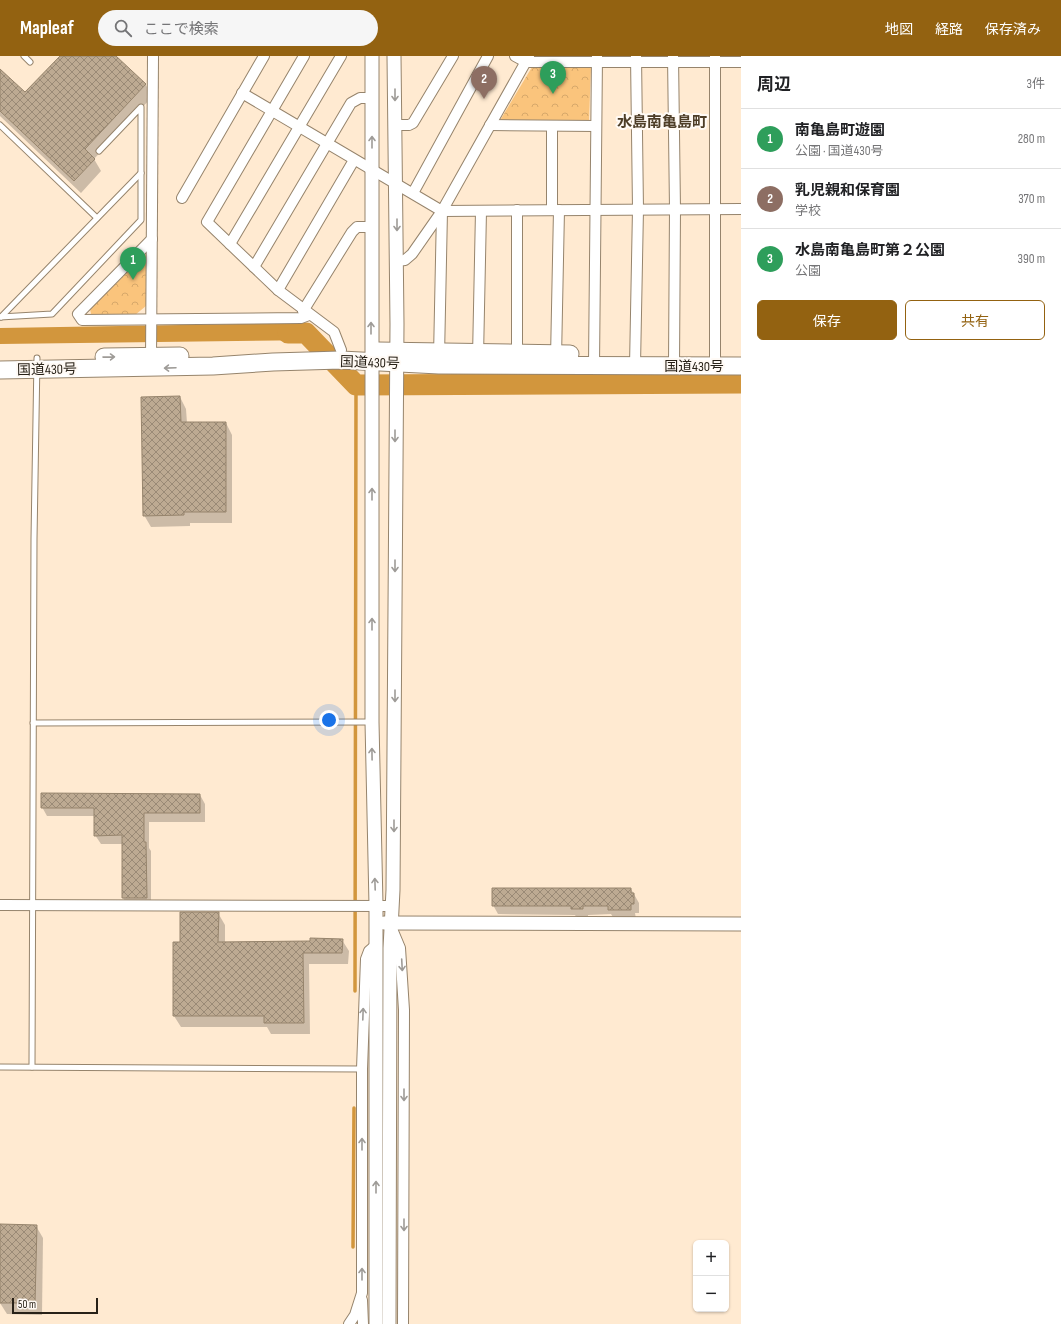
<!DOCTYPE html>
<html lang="ja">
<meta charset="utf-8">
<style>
body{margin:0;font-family:"Sofia Sans Condensed","Noto Sans JP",sans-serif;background:#f6f6f6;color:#202124}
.controls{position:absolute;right:12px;bottom:12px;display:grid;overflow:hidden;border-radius:6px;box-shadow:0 1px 3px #0004}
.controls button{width:36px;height:36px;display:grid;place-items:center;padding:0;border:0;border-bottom:1px solid #e0e0e0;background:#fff;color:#202124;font:20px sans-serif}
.scale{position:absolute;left:12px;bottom:10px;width:86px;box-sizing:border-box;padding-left:4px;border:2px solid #282117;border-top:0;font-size:11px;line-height:14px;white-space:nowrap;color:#282117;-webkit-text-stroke:3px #fffaf5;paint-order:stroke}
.you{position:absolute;left:329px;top:664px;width:14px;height:14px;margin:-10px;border:3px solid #fff;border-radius:50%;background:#1a73e8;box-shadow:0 0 0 6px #1a73e833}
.badge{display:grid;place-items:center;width:26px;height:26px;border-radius:50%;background:#936211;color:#fff;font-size:13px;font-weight:700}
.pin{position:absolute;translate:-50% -33px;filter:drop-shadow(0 1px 2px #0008)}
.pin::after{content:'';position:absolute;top:21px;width:14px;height:12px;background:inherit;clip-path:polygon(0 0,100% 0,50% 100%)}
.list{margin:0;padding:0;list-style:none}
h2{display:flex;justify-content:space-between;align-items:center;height:52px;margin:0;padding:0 16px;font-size:17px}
h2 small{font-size:13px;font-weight:400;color:#757577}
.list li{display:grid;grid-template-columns:26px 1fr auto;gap:12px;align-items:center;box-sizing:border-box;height:60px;padding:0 16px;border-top:1px solid #e0e0e0}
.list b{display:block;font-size:15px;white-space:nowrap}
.list p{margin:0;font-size:13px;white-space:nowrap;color:#757577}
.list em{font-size:13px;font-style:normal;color:#757577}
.actions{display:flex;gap:8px;padding:12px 16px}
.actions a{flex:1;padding:9px 0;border:1px solid #936211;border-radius:6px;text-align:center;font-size:14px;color:#936211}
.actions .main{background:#936211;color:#fff}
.icon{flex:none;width:22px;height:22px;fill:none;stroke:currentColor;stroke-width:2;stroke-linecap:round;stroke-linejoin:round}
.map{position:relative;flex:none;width:741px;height:1268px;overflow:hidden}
header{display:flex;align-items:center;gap:24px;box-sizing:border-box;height:56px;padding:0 20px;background:#936211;color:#fff}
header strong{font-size:19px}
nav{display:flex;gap:22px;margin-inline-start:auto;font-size:14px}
.search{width:280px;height:36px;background:#f6f6f6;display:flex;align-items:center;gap:10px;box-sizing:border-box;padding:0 14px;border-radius:22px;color:#757577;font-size:15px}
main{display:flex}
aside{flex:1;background:#fff}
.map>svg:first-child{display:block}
.park{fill:url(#park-crowns)}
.water{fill:#d2963d}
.shadow{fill:#0003}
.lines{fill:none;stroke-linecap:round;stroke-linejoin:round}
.stream{stroke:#d2963d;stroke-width:3.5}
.river{stroke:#d2963d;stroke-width:21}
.building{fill:url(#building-cross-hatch);stroke:#96846c}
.service-casing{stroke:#96846c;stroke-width:7}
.minor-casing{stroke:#96846c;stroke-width:12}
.tertiary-casing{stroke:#96846c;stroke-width:15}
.trunk-casing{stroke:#96846c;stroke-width:19}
.service{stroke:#fff;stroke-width:5}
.minor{stroke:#fff;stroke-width:10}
.tertiary{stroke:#fff;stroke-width:13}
.trunk{stroke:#fff;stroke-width:17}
.oneway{stroke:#9e9b97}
.labels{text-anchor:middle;stroke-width:4;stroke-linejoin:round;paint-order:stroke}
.street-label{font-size:14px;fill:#282117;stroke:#fffaf5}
.neighbourhood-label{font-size:15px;font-weight:bold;fill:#4d3d27;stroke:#fffaf5}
</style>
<header>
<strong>Mapleaf</strong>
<div class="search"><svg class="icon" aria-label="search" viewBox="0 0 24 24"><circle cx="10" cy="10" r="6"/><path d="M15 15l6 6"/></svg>ここで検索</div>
<nav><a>地図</a><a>経路</a><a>保存済み</a></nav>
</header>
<main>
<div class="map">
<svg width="741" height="1268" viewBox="0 0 741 1268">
<defs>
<pattern id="park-crowns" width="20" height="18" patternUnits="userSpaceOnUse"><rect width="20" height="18" fill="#fac47c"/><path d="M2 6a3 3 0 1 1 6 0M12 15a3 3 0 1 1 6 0" fill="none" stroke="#d6a86a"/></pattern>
<pattern id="building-cross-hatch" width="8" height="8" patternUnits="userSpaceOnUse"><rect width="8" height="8" fill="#bdaa92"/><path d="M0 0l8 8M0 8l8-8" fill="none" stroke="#9a8a76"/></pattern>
</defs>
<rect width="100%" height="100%" fill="#ffead1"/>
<!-- park -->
<g class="park">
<path d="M591,10L589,66H499L532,11Z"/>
<path d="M146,198V250L135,259L91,258L90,253Z"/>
</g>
<!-- water -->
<g class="water">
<path d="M303,267L311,271L322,284L0,288V272Z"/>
<path d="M341,325L359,326V339H353V336Z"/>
</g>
<!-- shadow -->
<g class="shadow">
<path d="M61,0H115L146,29L152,41L94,103L101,115L81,137L0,60V14L25,38Z"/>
<path d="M180,341L186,353L187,367H226L232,379V467H190V470L151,471L144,459Z"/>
<path d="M200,739L205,748V766H149V792L151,795V851H128L123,842V788H101L95,779V760H47L42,751Z"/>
<path d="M631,833L639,847V857H635L636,863H614L611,858L588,859V861L577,862L575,859L498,858L493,849Z"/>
<path d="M218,857L225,869V887L311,886L342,884L349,895L348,908H309L310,978H271L267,971H181L174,960L180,887Z"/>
<path d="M0,1169L36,1170L43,1182L42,1259L7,1258L0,1247Z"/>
</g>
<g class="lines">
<!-- stream -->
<g class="stream">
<path d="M356,333V335L394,336"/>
<path d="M400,336L741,334"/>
<path d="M355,935L356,335"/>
<path d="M353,1191L354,1052"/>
</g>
<!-- river -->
<path class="river" d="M288,277H306L356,329L741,327"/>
</g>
<!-- building -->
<g class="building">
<path d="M60,0H116L146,28L85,93L95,103L74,125L0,55V13L25,36Z"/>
<path d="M180,340L181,366H226V456H184V459L143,460L141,341Z"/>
<path d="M41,737L200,738V757H144V786H146L147,842H122V779L94,780V752H41Z"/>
<path d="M492,832H631V837H634V848H631V854H608V850H583V853H571V850H492Z"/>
<path d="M180,856H219L218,886L310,885V882L343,883L342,897H303L304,967H264V960H173V886H180Z"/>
<path d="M0,1168L37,1169L35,1247H0Z"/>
</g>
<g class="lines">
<!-- service casing -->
<g class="service-casing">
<g id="service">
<path d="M24,0L30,6"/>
<path d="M0,69L97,162"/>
<path d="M0,261L52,258L141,164V51L99,95"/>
<path d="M1,261L141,117"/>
<path d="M33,667L372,666"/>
<path d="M0,1011L362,1013"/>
<path d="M32,1011L34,483L37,302"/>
</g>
</g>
<!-- minor casing -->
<g class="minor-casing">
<g id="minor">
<path d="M304,0L207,166L278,234L334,276L341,294"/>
<path d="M515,0L526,6H741"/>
<path d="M673,0L675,153L674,310"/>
<path d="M715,0V310"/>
<path d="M242,37L442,155L741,153"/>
<path d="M395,69H409L413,67L453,0"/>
<path d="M490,69L596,70"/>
<path d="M552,70V154"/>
<path d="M413,137L488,0"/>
<path d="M182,142L264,0"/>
<path d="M152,183L78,258L82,264L301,262L309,259"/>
<path d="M230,188L341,0"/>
<path d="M397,205L405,204L412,198L442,155L529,0"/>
<path d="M254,211L351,47L360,42H372"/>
<path d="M278,234L354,104"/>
<path d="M303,255L352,176L357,171H372"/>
<path d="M439,301L442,155"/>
<path d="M478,301L481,155"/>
<path d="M517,302V154"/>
<path d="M556,302L559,154"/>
<path d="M151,304L153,0"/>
<path d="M594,310L597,0"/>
<path d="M635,310L638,153L636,0"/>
<path d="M0,849L393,850"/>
<path d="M392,873L400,892L404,954L403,1268"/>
<path d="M362,1244L363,1268"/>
<path d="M349,1268L355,1259L362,1237V1013L366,903L369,895L376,889"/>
</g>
</g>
<!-- tertiary casing -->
<g class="tertiary-casing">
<g id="tertiary">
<path d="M372,0V666L376,849V1268"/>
<path d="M384,867L741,868"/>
<path d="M389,1268L390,892L393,834L397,268L394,0"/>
</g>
</g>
<!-- trunk casing -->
<g class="trunk-casing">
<g id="trunk">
<path d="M378,295L570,298"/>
<path d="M104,301L180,300"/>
<path d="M0,314L213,310L273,306L341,304L439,309L741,310"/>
</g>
</g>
<!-- service -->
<use href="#service" class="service"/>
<!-- minor -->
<use href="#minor" class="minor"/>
<!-- tertiary -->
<use href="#tertiary" class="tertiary"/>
<!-- trunk -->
<use href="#trunk" class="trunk"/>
</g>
<!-- one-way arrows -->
<defs><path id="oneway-shaft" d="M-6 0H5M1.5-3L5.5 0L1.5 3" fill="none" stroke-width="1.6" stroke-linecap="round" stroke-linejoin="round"/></defs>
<g class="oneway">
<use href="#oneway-shaft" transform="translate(395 39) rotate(90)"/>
<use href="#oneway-shaft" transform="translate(372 86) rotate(-90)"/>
<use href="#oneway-shaft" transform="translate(397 169) rotate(90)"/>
<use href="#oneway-shaft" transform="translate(371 272) rotate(-90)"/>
<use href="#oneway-shaft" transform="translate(109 301) rotate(-1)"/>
<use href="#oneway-shaft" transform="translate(170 312) rotate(178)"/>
<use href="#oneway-shaft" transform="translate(395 380) rotate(90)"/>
<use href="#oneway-shaft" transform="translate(372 438) rotate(-90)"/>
<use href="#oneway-shaft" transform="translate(395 510) rotate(90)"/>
<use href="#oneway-shaft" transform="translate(372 568) rotate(-90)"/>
<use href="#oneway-shaft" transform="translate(395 640) rotate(90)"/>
<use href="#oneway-shaft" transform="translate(372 698) rotate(-91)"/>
<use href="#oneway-shaft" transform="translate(394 770) rotate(90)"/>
<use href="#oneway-shaft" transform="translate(375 828) rotate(-92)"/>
<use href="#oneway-shaft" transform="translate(402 909) rotate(87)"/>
<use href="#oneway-shaft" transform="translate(363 958) rotate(-88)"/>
<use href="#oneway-shaft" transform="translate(404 1039) rotate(90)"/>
<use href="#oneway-shaft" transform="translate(362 1088) rotate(-90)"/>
<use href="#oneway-shaft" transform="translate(376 1131) rotate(-90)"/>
<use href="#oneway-shaft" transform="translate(404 1169) rotate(90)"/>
<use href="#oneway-shaft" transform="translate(362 1218) rotate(-90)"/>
</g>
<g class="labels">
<!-- street labels -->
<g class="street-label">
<text transform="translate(370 306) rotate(2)" y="5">国道430号</text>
<text x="694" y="315">国道430号</text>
<text transform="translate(47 313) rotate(-1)" y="5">国道430号</text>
</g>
<!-- neighbourhood labels -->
<g class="neighbourhood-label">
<text x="662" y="71">水島南亀島町</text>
</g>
</g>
</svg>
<div class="controls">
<button>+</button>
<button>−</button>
</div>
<div class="scale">50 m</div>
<div class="you"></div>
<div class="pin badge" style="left:133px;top:224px;background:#2e9e5b">1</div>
<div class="pin badge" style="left:484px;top:43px;background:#8d6e63">2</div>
<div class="pin badge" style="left:553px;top:38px;background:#2e9e5b">3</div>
</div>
<aside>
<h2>周辺<small>3件</small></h2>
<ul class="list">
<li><span class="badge" style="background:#2e9e5b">1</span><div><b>南亀島町遊園</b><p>公園 · 国道430号</p></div><em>280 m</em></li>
<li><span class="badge" style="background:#8d6e63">2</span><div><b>乳児親和保育園</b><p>学校</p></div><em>370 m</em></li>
<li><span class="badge" style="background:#2e9e5b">3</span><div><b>水島南亀島町第２公園</b><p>公園</p></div><em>390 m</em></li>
</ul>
<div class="actions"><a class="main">保存</a><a>共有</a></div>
</aside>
</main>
